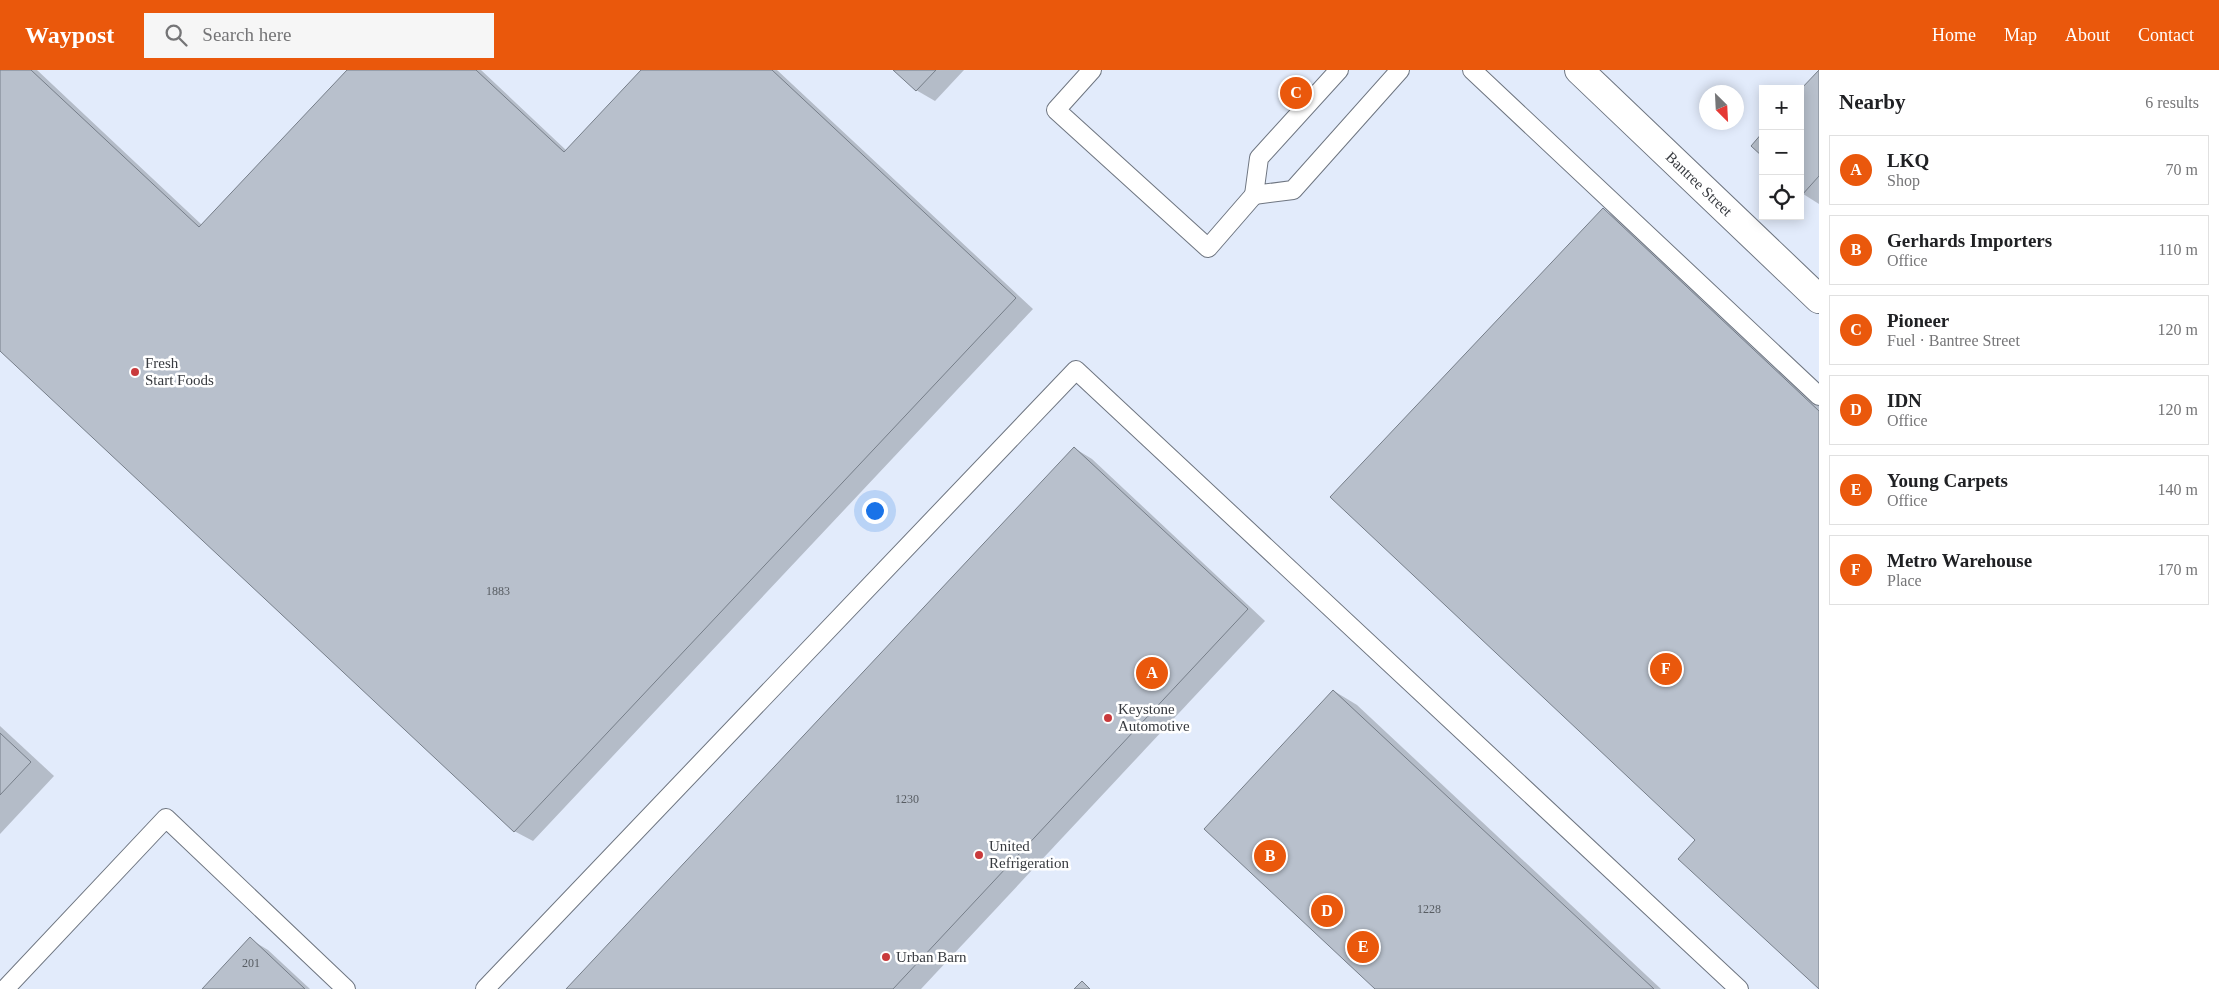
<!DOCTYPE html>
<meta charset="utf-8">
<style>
body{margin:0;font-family:"Times New Roman",serif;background:#f6f6f6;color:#202124}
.controls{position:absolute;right:15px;top:15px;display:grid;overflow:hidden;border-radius:0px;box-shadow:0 2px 12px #0003}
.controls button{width:45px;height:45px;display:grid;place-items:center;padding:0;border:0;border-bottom:1px solid #e0e0e0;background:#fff;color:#202124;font:25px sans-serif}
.compass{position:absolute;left:1699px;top:15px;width:45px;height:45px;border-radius:50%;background:#fff;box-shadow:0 2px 12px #0003;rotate:156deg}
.you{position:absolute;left:874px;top:440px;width:18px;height:18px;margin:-12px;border:4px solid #fff;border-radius:50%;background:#1a73e8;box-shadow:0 0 0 8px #1a73e833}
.badge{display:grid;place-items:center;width:32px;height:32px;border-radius:50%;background:#ea580c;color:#fff;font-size:16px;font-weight:700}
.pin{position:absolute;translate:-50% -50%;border:2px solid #fff;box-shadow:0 1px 5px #0006}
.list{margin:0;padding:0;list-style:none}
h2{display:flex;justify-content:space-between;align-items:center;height:65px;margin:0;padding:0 20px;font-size:21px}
h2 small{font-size:16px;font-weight:400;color:#757577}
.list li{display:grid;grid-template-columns:32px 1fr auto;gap:15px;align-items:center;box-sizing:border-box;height:70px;margin:0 10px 10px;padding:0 10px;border:1px solid #e0e0e0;border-radius:0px}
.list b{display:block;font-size:19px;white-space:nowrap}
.list p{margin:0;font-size:16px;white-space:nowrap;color:#757577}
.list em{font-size:16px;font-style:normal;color:#757577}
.icon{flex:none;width:28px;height:28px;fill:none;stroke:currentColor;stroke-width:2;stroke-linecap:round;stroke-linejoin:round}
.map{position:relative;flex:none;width:1819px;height:919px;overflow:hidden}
header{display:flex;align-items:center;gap:30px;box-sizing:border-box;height:70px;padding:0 25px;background:#ea580c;color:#fff}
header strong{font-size:24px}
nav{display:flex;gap:28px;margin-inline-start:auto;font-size:18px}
.search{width:350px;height:45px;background:#f6f6f6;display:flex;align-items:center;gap:12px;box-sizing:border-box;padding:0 18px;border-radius:0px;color:#757577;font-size:19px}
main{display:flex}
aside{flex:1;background:#fff}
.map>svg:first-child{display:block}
.built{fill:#e2ebfb;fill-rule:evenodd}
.shadow{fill:#0003}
.building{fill:#b8c0cc;stroke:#767e89}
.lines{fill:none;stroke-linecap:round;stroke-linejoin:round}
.service-casing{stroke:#6e7580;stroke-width:20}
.minor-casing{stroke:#6e7580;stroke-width:30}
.service{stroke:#fff;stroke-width:18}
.minor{stroke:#fff;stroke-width:28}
.poi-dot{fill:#c93a3c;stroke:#fff;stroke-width:2}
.labels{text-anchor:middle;stroke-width:5;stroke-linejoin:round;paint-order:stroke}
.number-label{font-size:12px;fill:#575c62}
.street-label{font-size:15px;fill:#373a3f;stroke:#fff}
.poi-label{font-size:15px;fill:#373a3f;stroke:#fff;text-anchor:start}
</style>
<header>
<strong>Waypost</strong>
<div class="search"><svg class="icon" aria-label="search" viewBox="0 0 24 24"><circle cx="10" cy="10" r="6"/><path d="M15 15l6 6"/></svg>Search here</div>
<nav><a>Home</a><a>Map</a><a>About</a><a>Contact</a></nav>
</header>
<main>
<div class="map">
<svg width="1819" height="919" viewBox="0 0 1819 919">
<rect width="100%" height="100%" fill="#f4f8fd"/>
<!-- built -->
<path class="built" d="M0,0H1819V919H0ZM1763,19H1800V146H1763ZM1706,22H1736V52H1706Z"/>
<!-- shadow -->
<g class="shadow">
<path d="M0,0H37L202,155L348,0H481L567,81L643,0H777L1033,239L533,771L514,761L0,279Z"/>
<path d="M895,0H964L935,31L916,20Z"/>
<path d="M1819,1V134L1800,122V22Z"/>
<path d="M1603,140L1621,150L1819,336V919L1697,770Z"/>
<path d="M1074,378L1092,389L1265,551L921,919H568Z"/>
<path d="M1334,621L1357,635L1661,919H1377Z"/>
<path d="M0,656L54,706L0,764Z"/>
<path d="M250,869L268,880L310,919H203Z"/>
</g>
<!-- building -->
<g class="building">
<path d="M0,0H31L199,157L347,0H476L564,82L641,0H772L1016,228L514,762L0,281Z"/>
<path d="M893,0H936L916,21Z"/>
<path d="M1819,0V106L1802,125L1800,20Z"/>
<path d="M1763,62V87L1751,76Z"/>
<path d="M1603,138L1819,341V919L1678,789L1695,770L1330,427Z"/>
<path d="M1074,377L1248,539L893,919H566Z"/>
<path d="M1333,620L1654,919H1375L1204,759Z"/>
<path d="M0,663L31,692L0,725Z"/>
<path d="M250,867L305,919H202Z"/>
<path d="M1082,911L1090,919H1074Z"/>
</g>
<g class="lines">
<!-- service casing -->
<g class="service-casing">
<g id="service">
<path d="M1092,0L1056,40L1208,178L1254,125"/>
<path d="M1339,0L1259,88L1254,125L1293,120L1400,0"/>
<path d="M1472,0L1819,326"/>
<path d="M5,919L166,748L346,919"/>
<path d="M485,919L1076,300L1739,919"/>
</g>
</g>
<!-- minor casing -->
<g class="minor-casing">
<path id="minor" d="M1579,0L1819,229"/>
</g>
<!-- service -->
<use href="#service" class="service"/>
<!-- minor -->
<use href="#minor" class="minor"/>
</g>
<!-- markers -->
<g class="poi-dot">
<circle cx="135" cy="302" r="5"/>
<circle cx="1108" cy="648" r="5"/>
<circle cx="979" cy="785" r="5"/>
<circle cx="886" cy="887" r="5"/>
</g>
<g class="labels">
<!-- number labels -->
<g class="number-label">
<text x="498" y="525">1883</text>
<text x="907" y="733">1230</text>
<text x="1429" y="843">1228</text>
<text x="251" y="897">201</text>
</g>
<!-- street labels -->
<g class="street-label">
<text transform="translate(1699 114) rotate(44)" y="5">Bantree Street</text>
</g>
<!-- poi labels -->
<g class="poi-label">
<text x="145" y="298">Fresh<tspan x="145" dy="17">Start Foods</tspan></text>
<text x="1118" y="644">Keystone<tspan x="1118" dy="17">Automotive</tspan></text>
<text x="989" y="781">United<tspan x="989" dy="17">Refrigeration</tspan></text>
<text x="896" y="892">Urban Barn</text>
</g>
</g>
</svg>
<div class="controls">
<button>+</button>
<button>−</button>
<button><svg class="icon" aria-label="locate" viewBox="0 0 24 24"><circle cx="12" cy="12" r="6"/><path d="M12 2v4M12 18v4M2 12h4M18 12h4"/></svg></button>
</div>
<svg class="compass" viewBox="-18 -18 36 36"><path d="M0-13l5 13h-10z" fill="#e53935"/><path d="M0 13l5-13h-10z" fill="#757577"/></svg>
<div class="you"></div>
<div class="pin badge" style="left:1152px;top:603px">A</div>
<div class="pin badge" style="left:1270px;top:786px">B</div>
<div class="pin badge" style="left:1296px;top:23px">C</div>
<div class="pin badge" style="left:1327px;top:841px">D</div>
<div class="pin badge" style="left:1363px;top:877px">E</div>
<div class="pin badge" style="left:1666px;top:599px">F</div>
</div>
<aside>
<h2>Nearby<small>6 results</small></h2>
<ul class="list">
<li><span class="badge">A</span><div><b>LKQ</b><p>Shop</p></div><em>70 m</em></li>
<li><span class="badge">B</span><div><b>Gerhards Importers</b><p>Office</p></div><em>110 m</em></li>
<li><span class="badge">C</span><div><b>Pioneer</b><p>Fuel · Bantree Street</p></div><em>120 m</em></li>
<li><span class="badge">D</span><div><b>IDN</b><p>Office</p></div><em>120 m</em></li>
<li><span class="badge">E</span><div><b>Young Carpets</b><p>Office</p></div><em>140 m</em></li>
<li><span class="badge">F</span><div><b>Metro Warehouse</b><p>Place</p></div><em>170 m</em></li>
</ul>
</aside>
</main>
